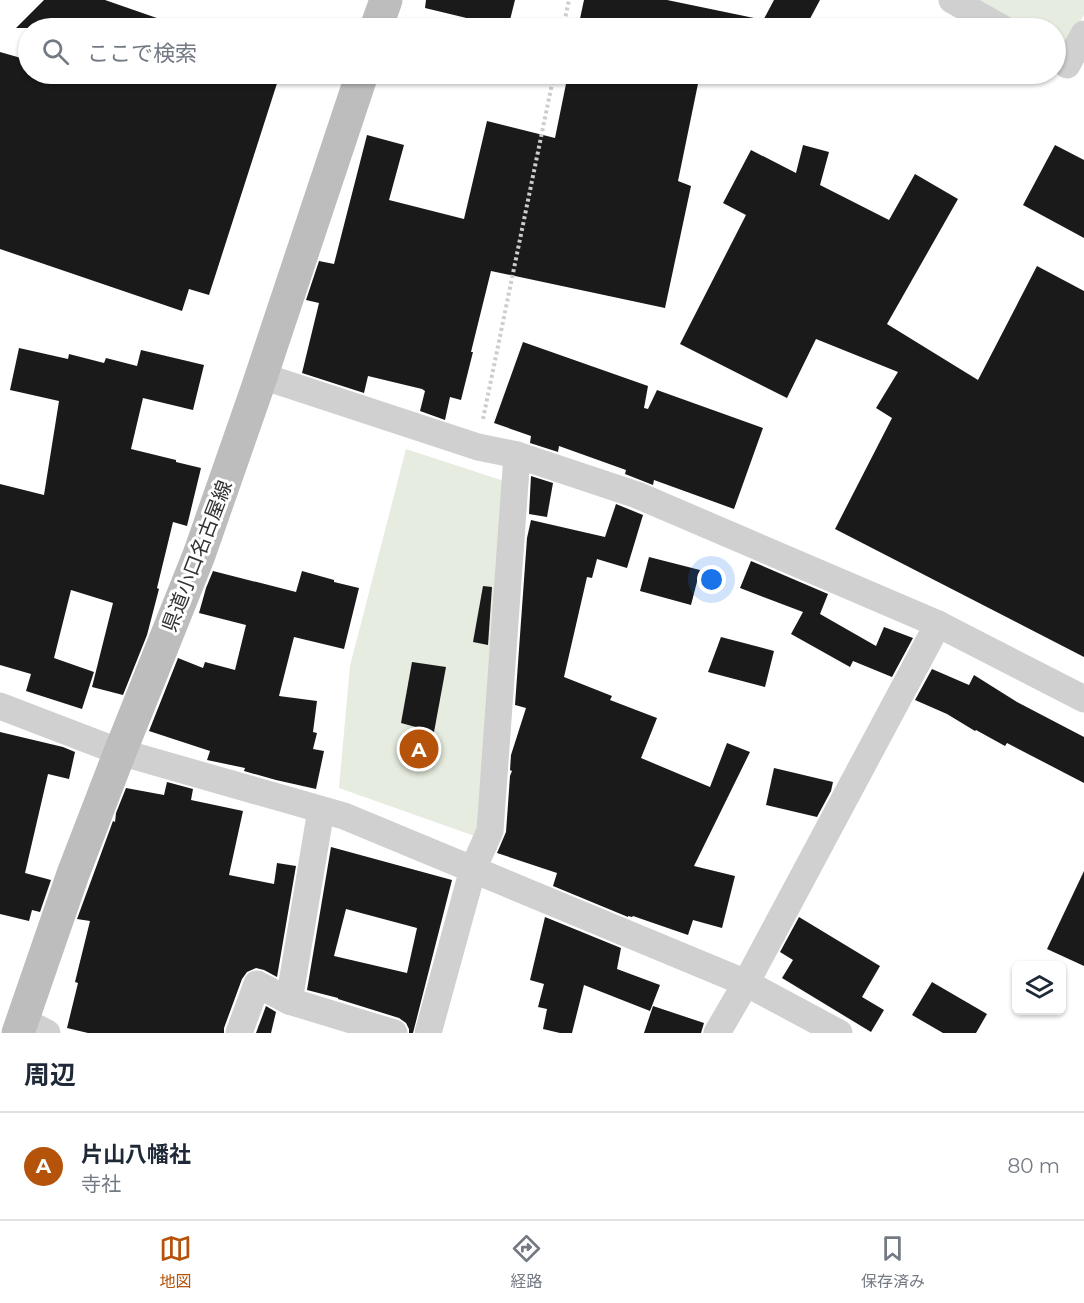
<!DOCTYPE html>
<html lang="ja">
<meta charset="utf-8">
<style>
body{margin:0;font-family:Montserrat,"Noto Sans JP",sans-serif;background:#f2f2f3;color:#1f2937}
.controls{position:absolute;right:18px;bottom:18px;display:grid;overflow:hidden;border-radius:9px;box-shadow:0 2px 4px #0004}
.controls button{width:54px;height:54px;display:grid;place-items:center;padding:0;border:0;border-bottom:2px solid #e0e1e3;background:#fff;color:#1f2937;font:30px sans-serif}
.you{position:absolute;left:712px;top:580px;width:21px;height:21px;margin:-15px;border:4px solid #fff;border-radius:50%;background:#1a73e8;box-shadow:0 0 0 9px #1a73e833}
.badge{display:grid;place-items:center;width:39px;height:39px;border-radius:50%;background:#b45309;color:#fff;font-size:20px;font-weight:700}
.pin{position:absolute;translate:-50% -50%;border:3px solid #fff;box-shadow:0 2px 6px #0006}
.list{margin:0;padding:0;list-style:none}
h2{display:flex;justify-content:space-between;align-items:center;height:78px;margin:0;padding:0 24px;font-size:26px}
h2 small{font-size:20px;font-weight:400;color:#747a83}
.list li{display:grid;grid-template-columns:39px 1fr auto;gap:18px;align-items:center;box-sizing:border-box;height:108px;padding:0 24px;border-top:2px solid #e0e1e3}
.list b{display:block;font-size:22px;white-space:nowrap}
.list p{margin:0;font-size:20px;white-space:nowrap;color:#747a83}
.list em{font-size:20px;font-style:normal;color:#747a83}
.icon{flex:none;width:33px;height:33px;fill:none;stroke:currentColor;stroke-width:2;stroke-linecap:round;stroke-linejoin:round}
.map{position:relative;flex:none;width:1084px;height:1033px;overflow:hidden}
.search{position:absolute;background:#fff;box-shadow:0 2px 4px #0004;left:18px;right:18px;top:18px;height:66px;display:flex;align-items:center;gap:15px;box-sizing:border-box;padding:0 21px;border-radius:33px;color:#747a83;font-size:22px}
.sheet{height:186px;background:#fff}
nav{display:flex;justify-content:space-around;align-items:center;box-sizing:border-box;height:84px;border-top:2px solid #e0e1e3;background:#fff;font-size:16px;color:#747a83}
nav a{display:grid;justify-items:center;gap:3px}
nav .on{color:#b45309}
.map>svg:first-child{display:block}
.green{fill:#e6ecdf}
.building{fill:#1a1a1a;fill-rule:evenodd}
.lines{fill:none;stroke-linecap:round;stroke-linejoin:round}
.path{stroke:#cdcdcd;stroke-width:4;stroke-dasharray:3 3;stroke-linecap:butt}
.minor{stroke:#d0d0d0;stroke-width:27}
.secondary{stroke:#bdbdbd;stroke-width:33}
.labels{text-anchor:middle;stroke-width:6;stroke-linejoin:round;paint-order:stroke}
.street-label{font-size:20px;fill:#333;stroke:#fff}
</style>
<div class="map">
<svg width="1084" height="1033" viewBox="0 0 1084 1033">
<rect width="100%" height="100%" fill="#fff"/>
<!-- green -->
<g class="green">
<path d="M979,0H1084V15L1065,50L1056,45V28H1028Z"/>
<path d="M406,449L510,483L483,839L339,788L350,666Z"/>
</g>
<!-- building -->
<g class="building">
<path d="M44,0H105L177,25L176,28H16Z"/>
<path d="M426,0H515L508,28L425,8Z"/>
<path d="M584,0H667L754,18L753,28H578Z"/>
<path d="M774,0H820L805,28H759Z"/>
<path d="M0,52L28,60V74H280L209,295L189,289L182,311L0,249Z"/>
<path d="M568,74H700L678,181L691,186L665,308L491,271L471,352H473L461,400L450,397L445,420L420,411L425,391L422,389L368,376L364,393L302,373L319,303L306,300L319,261L334,264L367,135L404,145L389,200L464,219L487,121L555,138Z"/>
<path d="M803,145L829,152L820,185L889,220L915,174L958,199L887,324L978,380L1037,266L1084,291V657L835,529L892,418L876,408L898,372L816,339L787,398L680,344L746,215L723,203L751,150L796,173Z"/>
<path d="M1055,145L1084,160V238L1023,205Z"/>
<path d="M523,342L648,386L644,408L648,409L657,390L763,428L734,509L654,480L653,485L625,474L626,470L559,446L558,452L530,443L531,436L494,423Z"/>
<path d="M19,348L68,359L69,354L104,363L106,358L137,366L141,350L204,365L193,410L143,398L131,449L176,460V462L201,468L187,526L173,522L157,588L159,589L147,635L123,695L92,687L113,603L71,590L54,658L94,672L82,709L26,691L31,674L0,665V484L44,495L59,401L10,390Z"/>
<path d="M531,476L553,483L547,517L529,514Z"/>
<path d="M616,504L643,515L627,568L597,559L592,578L587,577L564,677L612,696L610,700L657,718L641,758L710,787L727,743L750,752L694,866L735,876L722,928L693,920L688,935L633,916L632,917L628,916V917L553,886L557,873L497,853L506,832L510,776L512,771L510,770L511,755L526,708L515,705L527,538L531,520L605,537Z"/>
<path d="M649,557L700,570L691,605L640,591Z"/>
<path d="M751,561L828,594L820,614L876,646L884,627L913,638L892,677L853,661L850,667L791,634L803,612L740,588Z"/>
<path d="M213,571L296,592L302,571L334,580V582L359,588L344,649L294,637L279,696L317,701L313,732L317,733L313,749L324,751L316,789L276,780L244,771L245,768L207,760L210,751L149,731L178,658L203,668L205,662L235,670L246,625L199,613L206,588Z"/>
<path d="M483,586L492,587L488,645L473,642Z"/>
<path d="M721,637L774,651L765,687L708,672Z"/>
<path d="M412,662L446,667L434,732L401,723Z"/>
<path d="M932,669L969,685L974,675L1017,702L1084,737V783L1007,743L1005,746L976,730L975,731L947,714L915,700Z"/>
<path d="M0,732L63,747L75,752L69,779L48,774L25,873L51,880L40,912L32,910L29,921L0,914Z"/>
<path d="M774,768L833,782L831,791L817,817L766,805Z"/>
<path d="M167,782L193,789L191,800L243,811L229,875L274,884L277,863L296,866L277,977L264,970L256,968L247,972L242,979L224,1028V1033H88L67,1028L78,983L75,982L90,921L77,919L113,821L115,822L116,813L126,788L164,795Z"/>
<path d="M331,847L452,880L413,1033H409V1029L406,1023L399,1018L338,999V998L307,990ZM346,909L417,928L407,973L334,956Z"/>
<path d="M1084,871V966L1047,949Z"/>
<path d="M545,917L621,948L617,969L660,985L650,1011L584,985L572,1033H560L543,1029L547,1009L538,1007L544,984L530,980Z"/>
<path d="M799,917L880,966L862,997L884,1010L871,1032L782,978L793,960L780,952Z"/>
<path d="M932,982L987,1014L976,1033H943L912,1015Z"/>
<path d="M266,1006L276,1012L271,1033H256Z"/>
<path d="M653,1006L704,1023L701,1033H644Z"/>
</g>
<g class="lines">
<!-- path -->
<g class="path">
<path d="M563,28L569,0"/>
<path d="M483,419L554,74"/>
</g>
<!-- minor -->
<g class="minor">
<path d="M952,0L1002,28"/>
<path d="M1067,65L1084,34"/>
<path d="M262,376L478,447L517,455L637,495L938,624L1084,699"/>
<path d="M0,706L120,752L344,816L746,983L839,1033"/>
<path d="M289,1001L394,1033"/>
<path d="M22,1020L47,1033"/>
<path d="M239,1033L257,984L289,1001L321,810"/>
<path d="M428,1033L473,869L490,831L517,455"/>
<path d="M717,1033L746,983L938,624"/>
</g>
<!-- secondary -->
<g class="secondary">
<path d="M376,28L386,0"/>
<path d="M18,1033L73,874L120,752L199,555L257,389L362,74"/>
</g>
</g>
<g class="labels">
<!-- street labels -->
<g class="street-label">
<text transform="translate(197 556) rotate(-69)" y="7">県道小口名古屋線</text>
</g>
</g>
</svg>
<div class="controls">
<button><svg class="icon" aria-label="layers" viewBox="0 0 24 24"><path d="M12 4l9 5-9 5-9-5zM3 14l9 5 9-5"/></svg></button>
</div>
<div class="you"></div>
<div class="pin badge" style="left:419px;top:749px">A</div>
<div class="search"><svg class="icon" aria-label="search" viewBox="0 0 24 24"><circle cx="10" cy="10" r="6"/><path d="M15 15l6 6"/></svg>ここで検索</div>
</div>
<section class="sheet">
<h2>周辺<small></small></h2>
<ul class="list">
<li><span class="badge">A</span><div><b>片山八幡社</b><p>寺社</p></div><em>80 m</em></li>
</ul>
</section>
<nav>
<a class="on"><svg class="icon" aria-label="map" viewBox="0 0 24 24"><path d="M3 6l6-2 6 2 6-2v14l-6 2-6-2-6 2zM9 4v14M15 6v14"/></svg>地図</a>
<a><svg class="icon" aria-label="directions" viewBox="0 0 24 24"><path d="M12 3l9 9-9 9-9-9zM9 14v-3h6M13 9l2 2-2 2"/></svg>経路</a>
<a><svg class="icon" aria-label="saved" viewBox="0 0 24 24"><path d="M7 4h10v16l-5-4-5 4z"/></svg>保存済み</a>
</nav>
